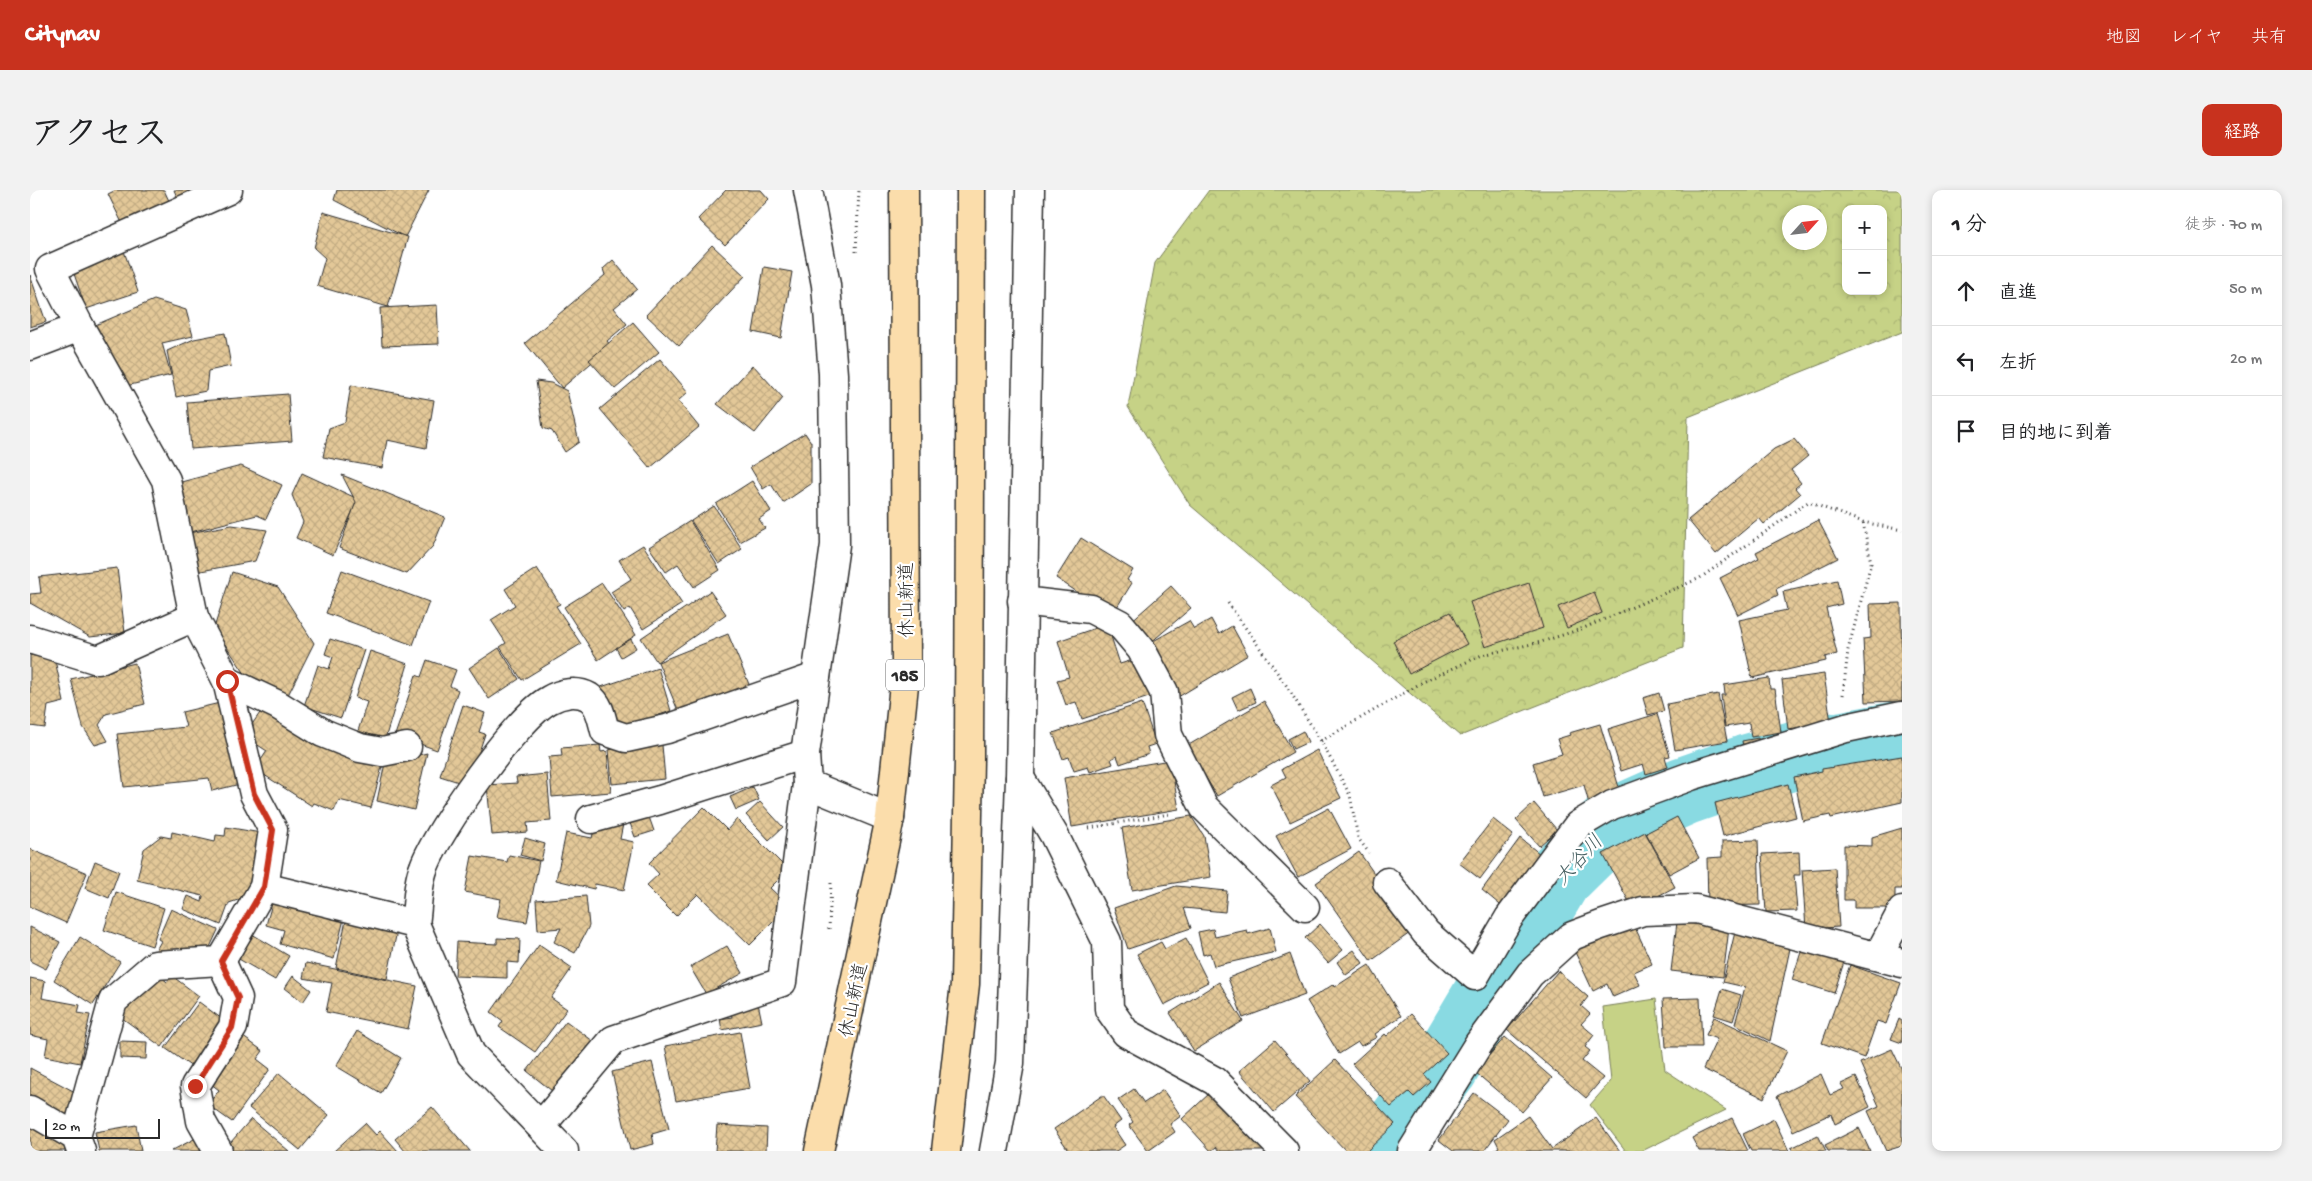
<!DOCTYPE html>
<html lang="ja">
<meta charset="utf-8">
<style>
body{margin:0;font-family:"Gochi Hand","Klee One",sans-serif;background:#f2f2f2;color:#202124}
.controls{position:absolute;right:15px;top:15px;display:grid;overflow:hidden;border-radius:10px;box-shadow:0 2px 8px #0003}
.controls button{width:45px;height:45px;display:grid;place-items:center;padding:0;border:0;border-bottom:1px solid #e0e0e0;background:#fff;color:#202124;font:25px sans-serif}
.compass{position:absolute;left:1752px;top:15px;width:45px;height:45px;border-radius:50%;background:#fff;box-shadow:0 2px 8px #0003;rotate:63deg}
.scale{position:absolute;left:15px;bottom:12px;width:115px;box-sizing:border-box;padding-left:5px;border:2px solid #2b2b2b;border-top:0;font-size:14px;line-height:18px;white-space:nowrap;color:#2b2b2b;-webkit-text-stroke:4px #fff;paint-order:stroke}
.stop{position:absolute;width:15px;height:15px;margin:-11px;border:4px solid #c8321e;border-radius:50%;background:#fff}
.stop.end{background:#c8321e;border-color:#fff;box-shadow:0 1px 5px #0008}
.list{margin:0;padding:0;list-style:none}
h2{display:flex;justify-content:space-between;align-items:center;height:65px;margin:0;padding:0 20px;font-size:21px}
h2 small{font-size:16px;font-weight:400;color:#757577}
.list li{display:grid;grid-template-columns:32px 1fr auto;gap:15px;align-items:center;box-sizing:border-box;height:70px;padding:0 20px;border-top:1px solid #e0e0e0}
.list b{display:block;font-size:19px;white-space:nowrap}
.list em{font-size:16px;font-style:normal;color:#757577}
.icon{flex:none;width:28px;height:28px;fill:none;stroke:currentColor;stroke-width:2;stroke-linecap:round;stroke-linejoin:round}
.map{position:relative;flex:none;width:1872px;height:961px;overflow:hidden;border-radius:10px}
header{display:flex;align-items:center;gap:30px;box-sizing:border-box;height:70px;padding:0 25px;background:#c8321e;color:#fff}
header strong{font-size:24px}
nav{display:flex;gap:28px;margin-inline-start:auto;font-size:18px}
.intro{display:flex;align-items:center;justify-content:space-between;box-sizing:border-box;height:120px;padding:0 30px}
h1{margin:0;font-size:35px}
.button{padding:12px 22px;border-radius:10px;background:#c8321e;color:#fff;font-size:18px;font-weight:700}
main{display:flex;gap:30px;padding:0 30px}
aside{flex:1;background:#fff;border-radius:10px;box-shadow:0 2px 8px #0003}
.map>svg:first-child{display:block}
.green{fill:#c6d286;stroke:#787e58}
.forest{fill:url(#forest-crowns);stroke:#787e58;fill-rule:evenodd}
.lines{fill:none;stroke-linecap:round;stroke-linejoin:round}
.river{stroke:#89dae2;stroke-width:69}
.building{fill:url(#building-cross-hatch);stroke:#2b2b2b}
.minor-casing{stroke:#2b2b2b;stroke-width:31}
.highway-casing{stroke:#2b2b2b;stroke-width:31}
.path{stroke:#2b2b2b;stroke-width:3;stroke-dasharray:1 4;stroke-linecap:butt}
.minor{stroke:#fff;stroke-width:28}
.highway{stroke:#fbddab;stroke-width:28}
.route{stroke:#c8321e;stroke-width:6}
.labels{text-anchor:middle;stroke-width:4.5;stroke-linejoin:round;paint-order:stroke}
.shield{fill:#fff;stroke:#6b6b6b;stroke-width:1}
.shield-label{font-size:18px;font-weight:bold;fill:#2b2b2b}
.street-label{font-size:19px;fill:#2b2b2b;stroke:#fff}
.water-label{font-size:20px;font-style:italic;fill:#476062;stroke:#fff}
</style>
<header>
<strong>Citynav</strong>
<nav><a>地図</a><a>レイヤ</a><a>共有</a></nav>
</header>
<div class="intro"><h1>アクセス</h1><a class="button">経路</a></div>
<main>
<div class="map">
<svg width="1872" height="961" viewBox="0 0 1872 961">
<defs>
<pattern id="forest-crowns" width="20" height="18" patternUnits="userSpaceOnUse" patternTransform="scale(1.25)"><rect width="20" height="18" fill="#c6d286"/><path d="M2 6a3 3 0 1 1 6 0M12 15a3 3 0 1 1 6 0" fill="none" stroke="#aab474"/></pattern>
<pattern id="building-cross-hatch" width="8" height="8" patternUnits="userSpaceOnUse" patternTransform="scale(1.25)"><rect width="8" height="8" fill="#e3c898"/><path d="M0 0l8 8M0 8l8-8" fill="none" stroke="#c3ac83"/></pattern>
</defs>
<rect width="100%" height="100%" fill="#fff"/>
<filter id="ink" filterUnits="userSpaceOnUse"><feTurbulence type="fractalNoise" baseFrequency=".02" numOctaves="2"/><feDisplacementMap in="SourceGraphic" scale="10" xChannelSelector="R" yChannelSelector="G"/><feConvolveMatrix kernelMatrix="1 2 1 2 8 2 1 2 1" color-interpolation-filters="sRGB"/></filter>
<g filter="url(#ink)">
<!-- green -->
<path class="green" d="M1626,809L1635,880L1696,920L1612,961H1596L1560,915L1581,891L1573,817Z"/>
<!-- forest -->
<path class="forest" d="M1179,0H1872V142L1658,227L1653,458L1430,546L1160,315L1098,217L1125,73ZM1816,19H1853V101H1816ZM1760,22H1790V52H1760Z"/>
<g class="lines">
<!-- river -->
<path class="river" d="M1351,961L1414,878L1527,688L1584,632L1654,601L1717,579L1773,563L1872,545"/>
</g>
<!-- building -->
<g class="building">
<path d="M86,0H134L140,13L93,35L78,4Z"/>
<path d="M144,0H182L150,14Z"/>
<path d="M307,0H399L375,47L304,10Z"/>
<path d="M696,0H731L739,9L695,55L668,29Z"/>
<path d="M293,22L378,47L358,117L287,96L295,68L284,58Z"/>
<path d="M682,55L715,86L649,156L616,125Z"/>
<path d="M94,61L108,102L56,119L42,78Z"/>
<path d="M583,70L607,99L584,118L597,134L577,151L581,156L532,198L495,153L575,85L573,79Z"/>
<path d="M734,77L762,82L751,148L723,142Z"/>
<path d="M0,85L16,132L0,137Z"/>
<path d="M124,110L156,120L163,146L132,153L141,185L88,198L63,136Z"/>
<path d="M407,115L409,154L352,156L350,118Z"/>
<path d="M603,132L629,162L585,199L559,170Z"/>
<path d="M195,143L201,176L178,181L176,201L146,207L137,161L164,149Z"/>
<path d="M630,169L658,202L648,211L669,237L620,278L570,219Z"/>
<path d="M723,175L753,208L725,243L687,214Z"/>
<path d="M506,191L521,193L537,201L549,252L535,262L522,241L513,238Z"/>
<path d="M321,195L404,210L396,258L357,250L352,278L293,267L299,238L315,232Z"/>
<path d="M258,204L262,251L161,259L157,212Z"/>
<path d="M775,243L781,252V294L753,313L741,294L733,299L720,277Z"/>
<path d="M1764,249L1778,266L1761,280L1771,293L1765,298L1770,304L1734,334L1729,328L1686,364L1658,330L1744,259Z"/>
<path d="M211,276L252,295L236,329L227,325L153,344L140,295Z"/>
<path d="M272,283L328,309L303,365L266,348L273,332L262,305Z"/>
<path d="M312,285L415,327L403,356L377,384L309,358L326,312Z"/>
<path d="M722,291L741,321L729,329L735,338L710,352L686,314Z"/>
<path d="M684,316L712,359L689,374L661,331Z"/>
<path d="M1788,330L1808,368L1746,399L1748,405L1708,425L1690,388L1729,368L1726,362Z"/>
<path d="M660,331L690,380L664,397L648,374L636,382L619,357Z"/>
<path d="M202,335L237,340L225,371L160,383L153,344Z"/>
<path d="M1051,348L1103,380L1097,390L1102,393L1082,425L1026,388Z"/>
<path d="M613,355L652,414L613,439L600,418L594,422L581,402L601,389L589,370Z"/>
<path d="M87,378L95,443L60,447L0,413V404L11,403L9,387Z"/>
<path d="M507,378L530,414L526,416L551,454L492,490L470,457L476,453L461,430L485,415L475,399Z"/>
<path d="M312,380L399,412L383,455L296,423Z"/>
<path d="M202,382L248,397L284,453L255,511L222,494L184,438Z"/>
<path d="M1807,390L1812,414L1796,418L1807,464L1795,467L1796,471L1722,488L1709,430L1757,420L1753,402Z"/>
<path d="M572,393L606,445L568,470L534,417Z"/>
<path d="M1499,393L1513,438L1455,457L1440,412Z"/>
<path d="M1141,396L1161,418L1119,454L1099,433Z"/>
<path d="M680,401L696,424L627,472L611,448Z"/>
<path d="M1564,402L1572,423L1537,438L1528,417Z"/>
<path d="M1871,413L1872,511L1836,512L1833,449L1841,448L1840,414Z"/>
<path d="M1420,422L1437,454L1379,484L1363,451Z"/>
<path d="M1181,429L1189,444L1202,436L1218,465L1148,507L1118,454L1159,431L1164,439Z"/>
<path d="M1077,434L1090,474L1109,468L1122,506L1052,529L1046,512L1036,515L1027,490L1039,487L1028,451Z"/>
<path d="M698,444L721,499L651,528L628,472Z"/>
<path d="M300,449L334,460L311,528L274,516L288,475L299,479L303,467L295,464Z"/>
<path d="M601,449L606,458L591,467L586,458Z"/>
<path d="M469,458L489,489L459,509L439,478Z"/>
<path d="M340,461L378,474L355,549L328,541L337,512L325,508Z"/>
<path d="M0,465L25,470L34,512L18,516L15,538L0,536Z"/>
<path d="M397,470L426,480L420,496L428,500L407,560L365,545L386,485L391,487Z"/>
<path d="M105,473L115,514L76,524L69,535L78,551L65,555L53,537L41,489Z"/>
<path d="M628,478L641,521L583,541L568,498Z"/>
<path d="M1794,484L1801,533L1758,539L1752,490Z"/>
<path d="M1739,488L1740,499H1745L1751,542L1721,547L1719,533L1695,537L1691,505H1695L1694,495Z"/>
<path d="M1220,498L1226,512L1208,520L1202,507Z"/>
<path d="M1629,503L1634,521L1618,525L1613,508Z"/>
<path d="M1688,504L1697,551L1645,560L1637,514Z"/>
<path d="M1234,511L1263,562L1187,606L1157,556Z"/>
<path d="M194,512L210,594L182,601L179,588L94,597L87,544L156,537L152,522Z"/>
<path d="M1112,513L1126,554L1117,557L1119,564L1090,574L1087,566L1081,569L1083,574L1060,582L1058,577L1044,581L1039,567L1033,569L1023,543Z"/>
<path d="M433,515L455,523L449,542L455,544L438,595L410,586Z"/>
<path d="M234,517L305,563L323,570L352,577L341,618L309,610L304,621L284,613L282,616L225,579L237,561L214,546Z"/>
<path d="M1627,524L1640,566L1635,567L1638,577L1616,584L1613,574L1591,581L1578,539Z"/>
<path d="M1570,534L1591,604L1559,614L1554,595L1513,607L1503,573L1532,564L1527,549L1540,545L1539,543Z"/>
<path d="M1273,541L1278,552L1263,559L1258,549Z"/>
<path d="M625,548L626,556L632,555L635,589L582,594L579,560Z"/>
<path d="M1728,548L1731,559L1714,563L1712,551Z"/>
<path d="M570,555L571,562L577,561L581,602L522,607L519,567L532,566L531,558Z"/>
<path d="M1287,560L1311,608L1260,632L1241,595L1256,587L1252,579Z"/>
<path d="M397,563L384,620L347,611L355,573Z"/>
<path d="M1872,566V612L1801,628L1800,625L1773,631L1764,587L1792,581V579Z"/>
<path d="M1140,570L1149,619L1042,637L1034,588Z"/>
<path d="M517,584L521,631L497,633L498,642L462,645L457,595L487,593L486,587Z"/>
<path d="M1758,594L1766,627L1693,646L1685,613Z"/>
<path d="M723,597L729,610L706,620L700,607Z"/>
<path d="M730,612L753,637L739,650L716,625Z"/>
<path d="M1504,613L1527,640L1509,656L1486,630Z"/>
<path d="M674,617L697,640L707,629L758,680L740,698L759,716L720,755L668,704L646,726L616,696L629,684L619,673Z"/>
<path d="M1299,618L1321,659L1268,687L1246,646Z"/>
<path d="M1161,626L1174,646L1181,687L1102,700L1092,638Z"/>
<path d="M619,627L624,641L605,647L600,633Z"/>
<path d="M1647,627L1669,668L1639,684L1616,643Z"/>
<path d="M567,628L593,634L590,649L604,652L594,700L565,694L564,699L526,690L536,643L562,648Z"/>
<path d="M1463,629L1483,645L1450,689L1429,673Z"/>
<path d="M196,637L231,643L220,699L208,710L199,713L191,735L153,719L158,706L172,712L173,706L107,690L114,659L131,646L141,648L142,642L185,652L186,645L195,646Z"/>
<path d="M1872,638V699H1865V718H1824V710H1814V655L1842,656V647Z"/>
<path d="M1615,642L1645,697L1603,719L1573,664Z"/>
<path d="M495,648L515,654L511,671L490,665Z"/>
<path d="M1490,648L1515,668L1475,719L1452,700Z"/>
<path d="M1728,650L1730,715L1678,716L1677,668L1692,667V651Z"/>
<path d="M0,659L57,683L36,733L0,717Z"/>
<path d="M1329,662L1384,740L1341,771L1286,693Z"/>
<path d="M1769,662L1770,685H1764L1767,721L1736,722L1732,664Z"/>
<path d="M479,665L509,671L497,732L467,727L471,709L435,702L442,666L477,672Z"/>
<path d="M65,671L89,681L79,708L55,698Z"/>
<path d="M1805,678L1809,737L1776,739L1772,680Z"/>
<path d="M1146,696L1197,701L1195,722L1154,718L1161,738L1098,759L1084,718Z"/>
<path d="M86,702L134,718L122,756L74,740Z"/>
<path d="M556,706L559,736L545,763L524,752L531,738L508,740L506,710Z"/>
<path d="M243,710L314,729L304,769L250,754L254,740L236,735Z"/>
<path d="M141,719L188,740L174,770L150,759L146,769L126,760L131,751L128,749Z"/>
<path d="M316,730L367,741L357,789L306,778Z"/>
<path d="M1647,732L1699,738L1693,787L1641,781Z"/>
<path d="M1603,733L1622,774L1604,782L1610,795L1583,807L1577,794L1563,801L1544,760Z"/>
<path d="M1290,734L1313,760L1298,773L1275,748Z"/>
<path d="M0,737L30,752L16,779L0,771Z"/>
<path d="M1240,738L1246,762L1184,776L1180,763L1173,765L1168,742L1183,739L1185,747L1217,740L1218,744Z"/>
<path d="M1705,742L1761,754L1740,851L1705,834L1715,797L1693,792Z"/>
<path d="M222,744L259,766L245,790L207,768Z"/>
<path d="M50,747L90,772L63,815L24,790Z"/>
<path d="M467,748L490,749L489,773L477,772V788L425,786L427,752L467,754Z"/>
<path d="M1156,748L1178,792L1134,815L1107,764L1131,752L1135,759Z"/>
<path d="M509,755L542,778L521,808L537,819L505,862L469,837L473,831L461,822Z"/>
<path d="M697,756L713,783L676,804L660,777Z"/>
<path d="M1773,756L1815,769L1804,803L1762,790Z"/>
<path d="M1324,760L1333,773L1316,785L1307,772Z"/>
<path d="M1260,764L1275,805L1213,828L1198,788Z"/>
<path d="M276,773L387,796L378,839L296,822L302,793L273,788Z"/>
<path d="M1339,775L1371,826L1345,844L1347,847L1331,856L1328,852L1309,864L1277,811L1304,794L1305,797Z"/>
<path d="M1820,775L1871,793L1856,834L1847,831L1834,868L1792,853Z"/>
<path d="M1528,781L1558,807L1551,816L1560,824L1551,834L1564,845L1555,857L1560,861L1552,871L1573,888L1556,908L1477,840Z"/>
<path d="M130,786L137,792L142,786L169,806L132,857L88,825L114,789L123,795Z"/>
<path d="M263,786L281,800L273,812L255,798Z"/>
<path d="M0,788L15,791L12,808L50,815L48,823L60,825L50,873L15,866L18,849L0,845Z"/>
<path d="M1189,792L1213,831L1164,861L1140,823Z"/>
<path d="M1692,799L1711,805L1703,831L1684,825Z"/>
<path d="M1670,808L1672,857H1636L1633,809Z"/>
<path d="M169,812L196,832L162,877L135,858Z"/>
<path d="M728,813L732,832L692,840L690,829L702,827L700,818Z"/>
<path d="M1381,824L1417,863L1394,884L1401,892L1384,907L1379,902L1361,917L1322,874L1355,844L1357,846Z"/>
<path d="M1684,827L1757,861L1734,908L1673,879L1687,849L1676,845Z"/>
<path d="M1869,829L1872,831V853L1861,849Z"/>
<path d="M536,831L567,854L527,905L497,881Z"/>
<path d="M327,841L371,868L351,903L306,876Z"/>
<path d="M710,842L720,898L646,911L635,856Z"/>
<path d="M209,844L233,861L227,869L240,879L202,932L178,915L189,900L176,890Z"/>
<path d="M1475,847L1522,888L1492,922L1445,882Z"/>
<path d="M1245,850L1280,891L1244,922L1209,881Z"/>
<path d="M90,851L117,852L116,869L90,868Z"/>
<path d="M1862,859L1872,880V956L1856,961L1838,921L1849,916L1830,873Z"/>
<path d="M1305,870L1365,934L1337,961H1316L1265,907Z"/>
<path d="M622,872L639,939L622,944L624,954L600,960L582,882Z"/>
<path d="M0,878L47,903L34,930L0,912Z"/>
<path d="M249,883L299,925L270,960L219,918Z"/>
<path d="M1791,884L1800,905L1814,899L1811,894L1826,887L1840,917L1805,934L1801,924L1763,941L1747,906Z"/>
<path d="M1104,899L1114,913L1133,900L1151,926L1140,934L1145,942L1118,961L1099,935L1103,932L1088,910Z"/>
<path d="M1180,903L1242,961H1189L1186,957L1181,961L1152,929Z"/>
<path d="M1444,903L1478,929L1454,961H1423L1409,950Z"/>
<path d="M1073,905L1091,931L1083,937L1095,955L1086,961H1039L1024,939Z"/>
<path d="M402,917L440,961H375L365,949Z"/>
<path d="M1498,926L1522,959L1566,928L1590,961H1463L1469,957L1465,949Z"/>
<path d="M1702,928L1718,961H1669L1662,948Z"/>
<path d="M221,929L259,961L194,960Z"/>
<path d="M1744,929L1759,961H1721L1713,944Z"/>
<path d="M335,933L346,945L350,941L368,961H304Z"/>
<path d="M0,935L41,955L38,961H0Z"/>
<path d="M106,935L111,961H69L65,942Z"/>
<path d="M687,935L737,938L736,961H685Z"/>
<path d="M1829,938L1840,961H1798L1795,955Z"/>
<path d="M1788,945L1796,961H1763L1761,958Z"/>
<path d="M168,947L175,961H141Z"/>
</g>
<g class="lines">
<!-- minor casing -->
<g class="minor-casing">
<g id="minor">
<path d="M778,0L796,95L803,184L805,355L775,564L777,594L860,628"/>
<path d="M0,156L50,137L20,79L198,0"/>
<path d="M992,411L1061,419L1090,434L1111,459L1134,502L1138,545L1174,617L1275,717"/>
<path d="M0,449L68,470L164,427"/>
<path d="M197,491L248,515L293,543L330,558L352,562L377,557"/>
<path d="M990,588L1024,645L1077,752L1079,819L1096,843L1185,891L1254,961"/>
<path d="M561,629L630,610L775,564"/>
<path d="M1357,692L1396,743L1445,786L1479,728L1548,635L1582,615L1661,586L1816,538L1872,526"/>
<path d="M234,697L385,734L441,864L534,961"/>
<path d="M385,734C388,716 387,694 394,677C407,641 487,527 519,510C531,503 547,500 559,507C570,514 572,530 575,541L596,548L637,539L786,487"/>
<path d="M1848,766L1872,721"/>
<path d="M0,920L46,947L51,961"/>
<path d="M511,936L583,850L752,792L777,594"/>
<path d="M46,947L83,811L125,775L191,771L234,697L243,640L224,604L197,491L164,427L136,290L50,137"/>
<path d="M188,961L171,931L165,896L203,837L208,808L191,771"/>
<path d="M964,961L980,873L990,588L1000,0"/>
<path d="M1382,961L1449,853L1500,784L1542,746L1571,735L1613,721L1666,719L1872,773"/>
</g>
</g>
<!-- highway casing -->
<g class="highway-casing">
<g id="highway">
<path d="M789,961L860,628L876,476L874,0"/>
<path d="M916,961L935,794L939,568L941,0"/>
</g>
</g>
<!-- path -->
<g class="path">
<path d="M826,62L829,0"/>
<path d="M1198,413L1256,495L1291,551L1320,605L1328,648L1339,663"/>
<path d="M1813,505L1818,460L1841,373L1833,332"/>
<path d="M1291,551L1393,492L1452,465L1511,452L1554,438L1670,388L1778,312L1833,332L1872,340"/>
<path d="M1059,638L1139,624"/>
<path d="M799,739L801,693"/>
</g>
<!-- minor -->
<use href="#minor" class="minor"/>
<!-- highway -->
<use href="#highway" class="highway"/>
</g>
</g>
<g class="lines" filter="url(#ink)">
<!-- route -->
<path class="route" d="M165,896L202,838L208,808L191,771L234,697L243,640L224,604L197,491"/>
</g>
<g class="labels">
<!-- shield labels -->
<rect class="shield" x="856" y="469.5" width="38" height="31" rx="4"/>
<g class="shield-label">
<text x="875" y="491">185</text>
</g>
<!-- street labels -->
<g class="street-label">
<text transform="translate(875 410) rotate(-90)" y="7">休山新道</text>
<text transform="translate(822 810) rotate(-78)" y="7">休山新道</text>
</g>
<!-- water labels -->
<g class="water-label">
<text transform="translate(1548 669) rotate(-47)" y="7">大谷川</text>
</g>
</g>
</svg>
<div class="controls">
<button>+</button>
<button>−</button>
</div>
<svg class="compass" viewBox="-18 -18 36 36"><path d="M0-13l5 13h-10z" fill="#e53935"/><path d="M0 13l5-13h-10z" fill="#757577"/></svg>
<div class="scale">20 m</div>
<div class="stop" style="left:197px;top:491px"></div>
<div class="stop end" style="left:165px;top:896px"></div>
</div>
<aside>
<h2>1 分<small>徒歩 · 70 m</small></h2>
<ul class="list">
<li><svg class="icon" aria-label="ahead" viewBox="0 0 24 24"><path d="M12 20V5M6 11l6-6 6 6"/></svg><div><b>直進</b></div><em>50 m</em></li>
<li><svg class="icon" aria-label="left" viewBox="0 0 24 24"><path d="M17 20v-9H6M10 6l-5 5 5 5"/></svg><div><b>左折</b></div><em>20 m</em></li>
<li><svg class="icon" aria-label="arrive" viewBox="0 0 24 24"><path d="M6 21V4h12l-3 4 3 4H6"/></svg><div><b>目的地に到着</b></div></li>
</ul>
</aside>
</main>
